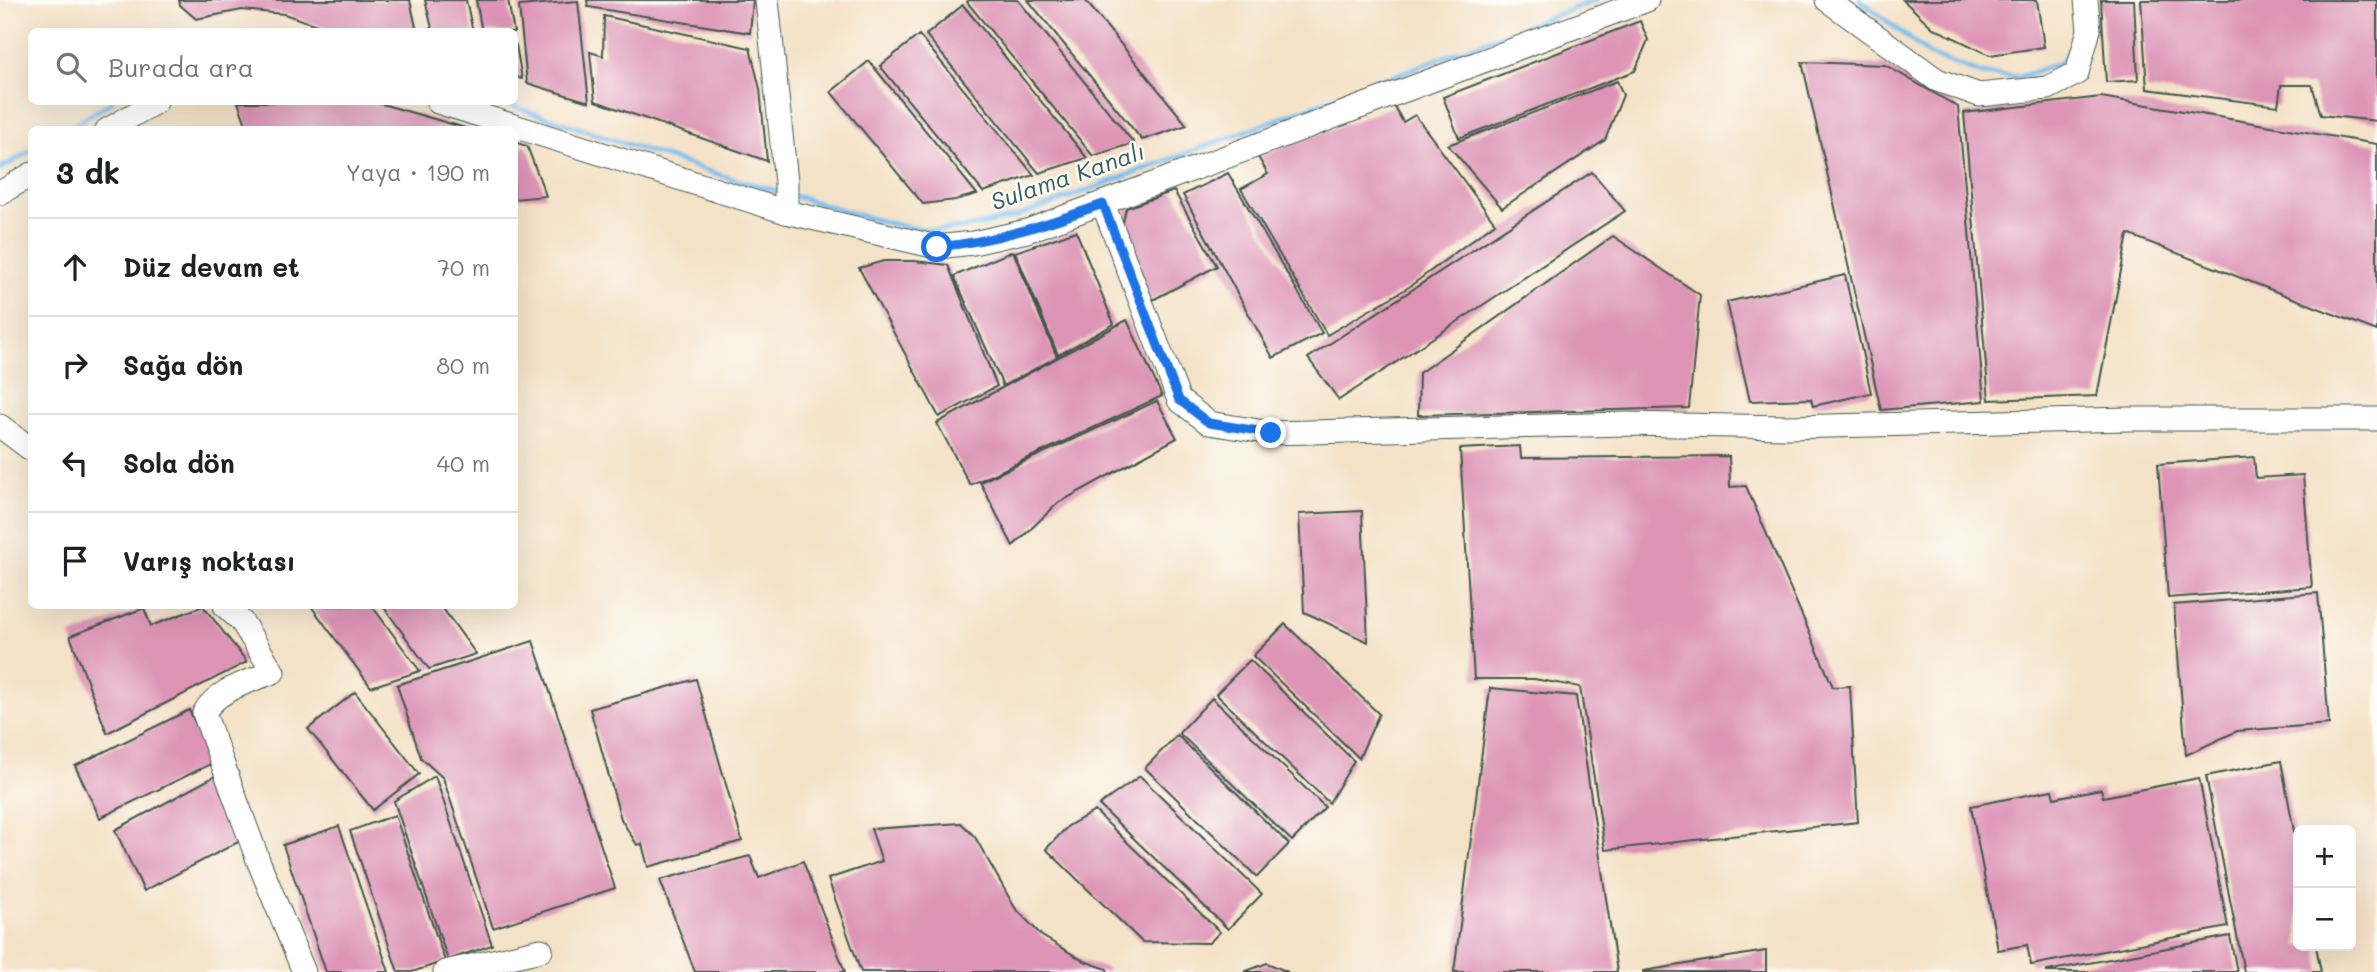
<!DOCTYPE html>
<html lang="tr">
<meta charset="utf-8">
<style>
body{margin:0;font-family:Mali,sans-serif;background:#f2f2f2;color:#202124}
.controls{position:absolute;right:21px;bottom:21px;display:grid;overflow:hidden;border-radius:10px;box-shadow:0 7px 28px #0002}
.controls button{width:63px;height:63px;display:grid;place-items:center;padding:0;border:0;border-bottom:2px solid #e0e0e0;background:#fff;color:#202124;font:35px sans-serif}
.stop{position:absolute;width:21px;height:21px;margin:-16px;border:5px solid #1a73e8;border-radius:50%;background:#fff}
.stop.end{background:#1a73e8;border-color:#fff;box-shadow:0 2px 7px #0008}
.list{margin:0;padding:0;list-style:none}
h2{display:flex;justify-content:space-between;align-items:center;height:91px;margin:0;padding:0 28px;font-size:30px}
h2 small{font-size:23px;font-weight:400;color:#757577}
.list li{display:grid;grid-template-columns:46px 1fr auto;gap:21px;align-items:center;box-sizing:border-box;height:98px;padding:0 28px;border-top:2px solid #e0e0e0}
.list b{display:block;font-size:26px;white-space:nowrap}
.list em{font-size:23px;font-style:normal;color:#757577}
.icon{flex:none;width:38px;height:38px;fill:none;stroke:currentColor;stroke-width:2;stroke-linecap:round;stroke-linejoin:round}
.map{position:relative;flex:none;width:2377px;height:972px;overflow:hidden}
.search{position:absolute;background:#fff;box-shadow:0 7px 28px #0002;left:28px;top:28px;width:490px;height:77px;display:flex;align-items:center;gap:18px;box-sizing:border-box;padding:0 24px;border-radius:10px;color:#757577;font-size:26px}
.panel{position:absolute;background:#fff;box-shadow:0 7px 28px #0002;left:28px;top:126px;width:490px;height:483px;border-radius:10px}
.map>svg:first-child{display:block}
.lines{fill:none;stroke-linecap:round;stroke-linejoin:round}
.stream{stroke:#79bff0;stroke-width:5}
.building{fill:#dd94b6}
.minor-casing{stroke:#3f564a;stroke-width:25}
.minor{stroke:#fff;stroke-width:23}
.route{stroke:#1a73e8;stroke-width:9}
.labels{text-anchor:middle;stroke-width:5;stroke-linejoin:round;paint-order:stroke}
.water-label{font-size:24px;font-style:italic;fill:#365e63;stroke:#fdfcf7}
</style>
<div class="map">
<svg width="2377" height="972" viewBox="0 0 2377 972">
<rect width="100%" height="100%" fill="#fdfcf7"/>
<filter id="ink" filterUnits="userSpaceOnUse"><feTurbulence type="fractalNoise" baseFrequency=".0143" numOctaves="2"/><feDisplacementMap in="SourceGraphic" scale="14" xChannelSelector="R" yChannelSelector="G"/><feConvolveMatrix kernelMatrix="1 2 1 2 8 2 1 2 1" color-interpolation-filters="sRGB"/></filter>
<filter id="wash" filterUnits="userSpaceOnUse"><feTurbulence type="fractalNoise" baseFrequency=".00686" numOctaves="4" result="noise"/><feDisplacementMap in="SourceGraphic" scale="28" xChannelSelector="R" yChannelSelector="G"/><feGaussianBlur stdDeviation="1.57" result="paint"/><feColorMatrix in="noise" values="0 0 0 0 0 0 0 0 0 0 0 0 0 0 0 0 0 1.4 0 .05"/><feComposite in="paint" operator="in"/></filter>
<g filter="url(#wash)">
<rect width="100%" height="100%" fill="#f4e2c7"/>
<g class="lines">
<!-- stream -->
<g class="stream">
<path d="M1860,0L1930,55L1982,74L2019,77L2060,63L2076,43"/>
<path d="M500,102L726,177L781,192"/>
<path d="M66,130L112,102"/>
<path d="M0,169L32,150"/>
<path d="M794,196C834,207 895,229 936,230C963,230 990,223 1016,217L1596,0"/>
</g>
</g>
<g id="blocks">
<!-- building -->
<g class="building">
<path d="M179,0H410L417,32H337L284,14L242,10L196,19L180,5Z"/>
<path d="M425,0H466L473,32H433Z"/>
<path d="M476,0H508L514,32H482Z"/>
<path d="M587,0H753L750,33L588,7Z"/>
<path d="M969,0H1018L1134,143L1093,156L967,2Z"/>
<path d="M1028,0H1085L1187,125L1142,140Z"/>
<path d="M1903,0H2037L2044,47L1990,55L1933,28Z"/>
<path d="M2101,0H2134L2138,80L2106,82Z"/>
<path d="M2141,0H2377V121L2321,115L2312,85H2281L2278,106L2147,89Z"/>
<path d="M578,1L589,102L527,83L519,6Z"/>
<path d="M963,5L1087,158L1039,173L926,35Z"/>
<path d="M604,16L750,48L760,89L767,161L595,101L590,52L603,56Z"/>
<path d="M1640,21L1648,40L1635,71L1459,138L1443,97Z"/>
<path d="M919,35L1034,175L983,192L880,66Z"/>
<path d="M514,45H516L522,79L514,77Z"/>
<path d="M869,61L977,194L955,200L923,204L831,92Z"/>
<path d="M1802,62L1885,65L1958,107L1984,401L1881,410Z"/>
<path d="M1617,81L1623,95L1605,140L1502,208L1448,145Z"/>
<path d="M2101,97L2377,144V331L2128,234L2097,396L1989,400L1964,113Z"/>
<path d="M238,102H375L469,129L248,130Z"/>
<path d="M1394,106L1403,122L1415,115L1495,223L1409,287L1327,335L1241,189L1268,174L1258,157Z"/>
<path d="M514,142L527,146L546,196L514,199Z"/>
<path d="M1592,172L1625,211L1339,400L1308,358Z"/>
<path d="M1228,173L1322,333L1273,358L1183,195Z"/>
<path d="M1174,191L1217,266L1149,302L1122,227L1126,208Z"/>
<path d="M1076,231L1114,324L1058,355L1015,252Z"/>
<path d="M1613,236L1700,295L1689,408L1418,415L1419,373Z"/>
<path d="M1013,251L1057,357L1003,386L954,276Z"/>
<path d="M884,261H915L948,265L997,386L939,417L859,268Z"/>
<path d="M1845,275L1871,393L1813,406L1811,399L1750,401L1727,302Z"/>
<path d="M1127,320L1162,396L970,485L937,423Z"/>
<path d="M1157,401L1177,438L1058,503L1013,546L980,482Z"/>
<path d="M1520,446L1521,458L1729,456L1730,487L1746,486L1833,687L1850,686L1858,822L1605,850L1580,687L1534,679H1474L1460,449Z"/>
<path d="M2254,457L2256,478L2303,475L2312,587L2168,598L2158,464Z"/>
<path d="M1362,511L1368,642L1304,612L1299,514Z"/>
<path d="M2318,593L2329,724L2237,731L2186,755L2174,605Z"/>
<path d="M203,606L247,662L107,733L70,636L144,608L151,626Z"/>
<path d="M311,606H372L420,671L371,687Z"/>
<path d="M383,606H441L476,654L429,669Z"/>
<path d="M1285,624L1379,714L1359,758L1253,656Z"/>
<path d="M533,641L615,888L493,928L443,778L421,758L397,685Z"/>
<path d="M1250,660L1354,761L1329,803L1216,694Z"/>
<path d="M696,679L742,841L648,867L642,844L637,845L621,819L590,709Z"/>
<path d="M1490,688L1576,696L1617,972H1454Z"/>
<path d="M355,692L419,774L373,810L308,729Z"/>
<path d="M1212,698L1325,807L1292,841L1179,733Z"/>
<path d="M189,710L215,762L100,818L75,766Z"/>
<path d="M1177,735L1289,844L1257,877L1145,768Z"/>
<path d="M2281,761L2298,853V946H2316L2321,972H2244L2206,776Z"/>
<path d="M215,776L246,838L144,891L115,830Z"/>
<path d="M435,776L492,945L448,960L394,801Z"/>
<path d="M1140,776L1262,894L1228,929L1099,805Z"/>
<path d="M2199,778L2228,927L2031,965L2027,945L1998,950L1971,806L2052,790L2054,798L2101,789L2103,797Z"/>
<path d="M1095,811L1220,932L1209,943L1142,942L1046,849L1068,826Z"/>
<path d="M395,815L445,961L412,972H398L350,831Z"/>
<path d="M961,823L975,837L1015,908L1042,936L1084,961L1107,969L1108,972H861L828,879L882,861L871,829Z"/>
<path d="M339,826L389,972H326L283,845Z"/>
<path d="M750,856L759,878L803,861L845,972H695L660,880Z"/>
<path d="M2230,936L2237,972H2047V971Z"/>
<path d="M1766,951V972H1643V971Z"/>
<path d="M1267,963L1288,972H1244Z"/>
</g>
</g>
</g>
<g filter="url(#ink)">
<use href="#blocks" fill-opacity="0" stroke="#3f564a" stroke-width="2"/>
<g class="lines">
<!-- minor casing -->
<g class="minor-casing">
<g id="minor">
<path d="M767,0L786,182V212"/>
<path d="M1827,0L1937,80L1979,95L2048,88L2077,73L2089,30L2086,0"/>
<path d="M438,102L786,212L937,247L973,243L1027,231L1647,0"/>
<path d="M107,130L156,102"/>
<path d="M0,193L32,174"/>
<path d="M1103,204L1179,400L1209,423L1271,433L1626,424L1786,427L2130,419H2377"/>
<path d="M0,426L32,450"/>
<path d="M225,606L242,622L273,672C249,682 217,689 204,713L258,860L304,972"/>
<path d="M445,972L541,950"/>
</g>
</g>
<!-- minor -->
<use href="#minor" class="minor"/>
</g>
</g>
<g class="lines" filter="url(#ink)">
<!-- route -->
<path class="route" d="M937,247C997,241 1047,224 1103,204L1179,400L1209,423L1271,433"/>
</g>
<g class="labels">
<!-- water labels -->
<g class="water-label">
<text transform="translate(1068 177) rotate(-19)" y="8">Sulama Kanalı</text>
</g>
</g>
</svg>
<div class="controls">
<button>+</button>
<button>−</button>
</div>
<div class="stop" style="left:937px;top:247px"></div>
<div class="stop end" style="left:1271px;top:433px"></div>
<div class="search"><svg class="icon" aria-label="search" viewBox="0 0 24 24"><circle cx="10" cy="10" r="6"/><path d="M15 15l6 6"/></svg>Burada ara</div>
<section class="panel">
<h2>3 dk<small>Yaya · 190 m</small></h2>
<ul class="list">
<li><svg class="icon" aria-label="ahead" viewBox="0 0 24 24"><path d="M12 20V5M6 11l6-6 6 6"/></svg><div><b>Düz devam et</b></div><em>70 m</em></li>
<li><svg class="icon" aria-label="right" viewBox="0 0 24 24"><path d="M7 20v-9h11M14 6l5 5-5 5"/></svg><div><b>Sağa dön</b></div><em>80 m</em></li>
<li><svg class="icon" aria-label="left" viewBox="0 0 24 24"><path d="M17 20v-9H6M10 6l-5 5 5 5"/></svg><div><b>Sola dön</b></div><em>40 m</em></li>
<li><svg class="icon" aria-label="arrive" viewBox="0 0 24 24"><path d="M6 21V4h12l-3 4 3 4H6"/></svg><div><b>Varış noktası</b></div></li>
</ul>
</section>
</div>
